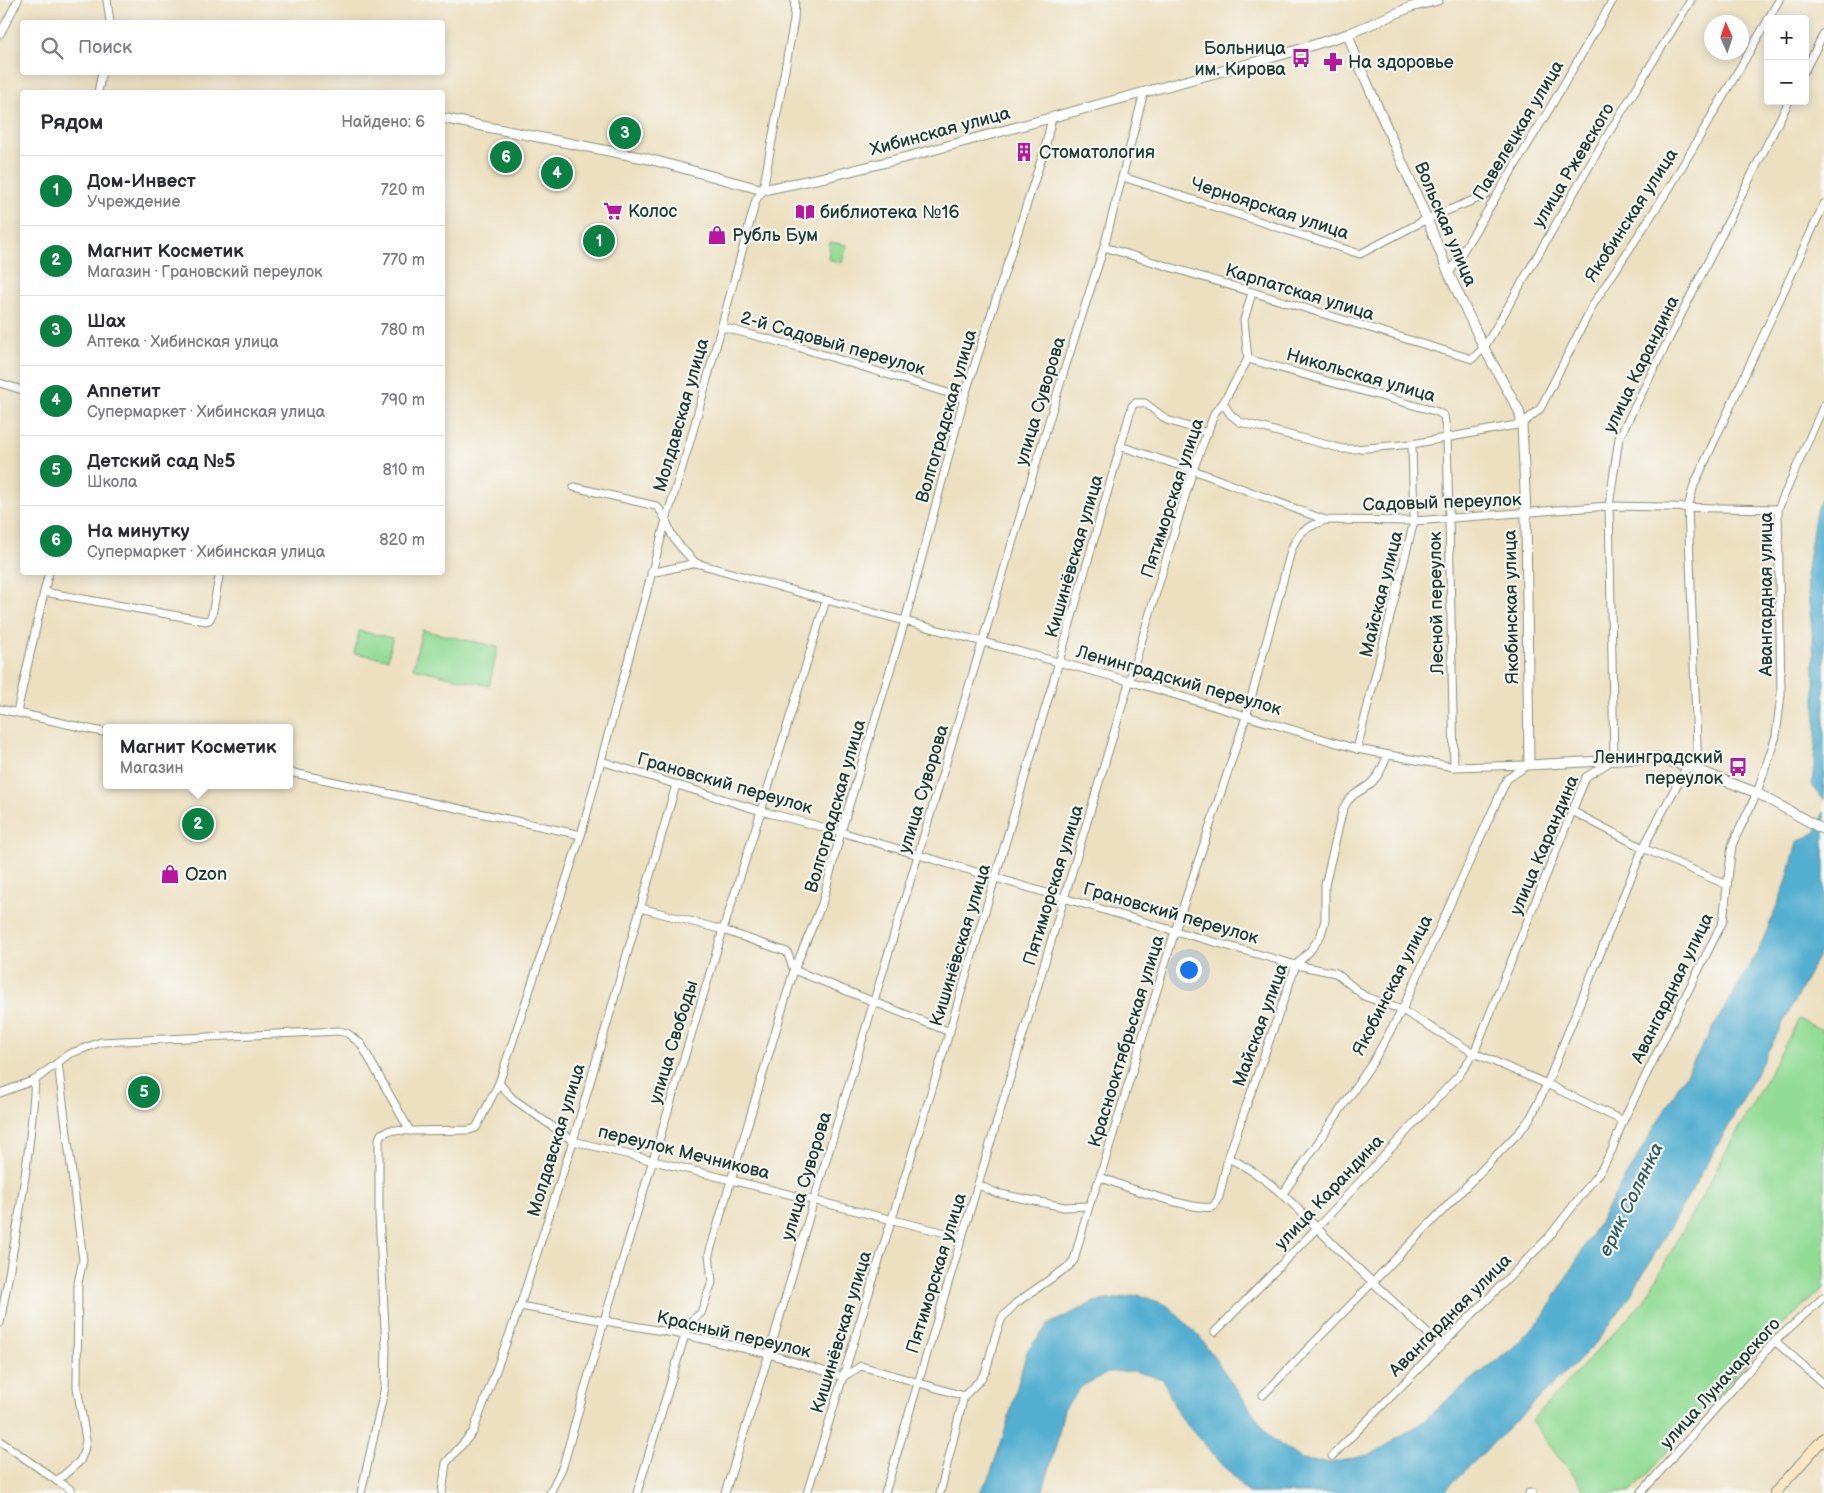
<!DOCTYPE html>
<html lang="ru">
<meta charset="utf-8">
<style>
body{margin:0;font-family:"Balsamiq Sans",sans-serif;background:#f7f7f7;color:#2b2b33}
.controls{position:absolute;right:15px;top:15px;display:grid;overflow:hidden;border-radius:5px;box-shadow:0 2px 12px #0003}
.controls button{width:45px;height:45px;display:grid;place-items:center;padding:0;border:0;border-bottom:1px solid #e1e1e2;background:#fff;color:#2b2b33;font:25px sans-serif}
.compass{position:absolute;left:1704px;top:15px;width:45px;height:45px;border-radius:50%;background:#fff;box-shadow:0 2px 12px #0003;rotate:357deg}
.you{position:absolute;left:1188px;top:969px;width:18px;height:18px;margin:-12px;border:4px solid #fff;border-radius:50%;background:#1a73e8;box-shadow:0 0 0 8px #1a73e833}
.badge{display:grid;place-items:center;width:32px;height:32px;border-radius:50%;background:#0b8043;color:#fff;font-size:16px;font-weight:700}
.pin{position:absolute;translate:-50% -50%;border:2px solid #fff;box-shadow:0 1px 5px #0006}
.popup{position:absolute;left:103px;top:724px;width:190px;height:65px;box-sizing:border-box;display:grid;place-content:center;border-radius:5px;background:#fff;filter:drop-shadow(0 1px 4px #0005);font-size:16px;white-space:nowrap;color:#7c7c81}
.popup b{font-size:19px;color:#2b2b33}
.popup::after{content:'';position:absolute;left:50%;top:100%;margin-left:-10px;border:10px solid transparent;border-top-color:#fff}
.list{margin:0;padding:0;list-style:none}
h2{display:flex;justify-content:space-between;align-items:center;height:65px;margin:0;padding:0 20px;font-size:21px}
h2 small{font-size:16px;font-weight:400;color:#7c7c81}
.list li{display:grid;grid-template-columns:32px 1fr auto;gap:15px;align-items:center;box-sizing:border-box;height:70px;padding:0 20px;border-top:1px solid #e1e1e2}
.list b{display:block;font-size:19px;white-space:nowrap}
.list p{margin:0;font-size:16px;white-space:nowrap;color:#7c7c81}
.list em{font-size:16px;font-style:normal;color:#7c7c81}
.icon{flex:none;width:28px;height:28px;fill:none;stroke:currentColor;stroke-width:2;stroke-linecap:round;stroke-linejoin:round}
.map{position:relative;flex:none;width:1824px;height:1493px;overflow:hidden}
.search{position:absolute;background:#fff;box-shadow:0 2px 12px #0003;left:20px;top:20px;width:425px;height:55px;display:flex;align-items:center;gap:12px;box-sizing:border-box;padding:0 18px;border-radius:5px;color:#7c7c81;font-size:19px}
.panel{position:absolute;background:#fff;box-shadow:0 2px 12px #0003;left:20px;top:90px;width:425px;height:485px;border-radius:5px}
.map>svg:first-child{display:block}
.green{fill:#93dc96;stroke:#598c65}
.water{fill:#53aed0;stroke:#397682}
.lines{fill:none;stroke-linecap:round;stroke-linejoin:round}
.minor-casing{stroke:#868e7a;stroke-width:9}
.tertiary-casing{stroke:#868e7a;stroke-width:11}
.secondary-casing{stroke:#868e7a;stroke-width:12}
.minor{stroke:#fff;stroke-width:7}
.tertiary{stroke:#fff;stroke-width:9}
.secondary{stroke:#fbe6c3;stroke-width:10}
.labels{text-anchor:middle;stroke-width:4.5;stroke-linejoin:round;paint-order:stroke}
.poi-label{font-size:18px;fill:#1f3d34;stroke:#f6f6f2;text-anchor:start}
.street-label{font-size:18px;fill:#1f3d34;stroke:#f6f6f2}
.water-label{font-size:19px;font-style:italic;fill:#2f5f63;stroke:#f6f6f2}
</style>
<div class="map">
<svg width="1824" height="1493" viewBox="0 0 1824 1493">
<rect width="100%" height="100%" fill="#f6f6f2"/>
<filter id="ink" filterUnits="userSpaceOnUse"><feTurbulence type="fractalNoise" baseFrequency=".02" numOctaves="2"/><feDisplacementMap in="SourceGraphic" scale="10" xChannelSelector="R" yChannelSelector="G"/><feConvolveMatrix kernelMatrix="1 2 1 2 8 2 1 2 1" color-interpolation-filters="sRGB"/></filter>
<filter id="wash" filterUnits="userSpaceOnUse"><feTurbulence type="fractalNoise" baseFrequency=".0096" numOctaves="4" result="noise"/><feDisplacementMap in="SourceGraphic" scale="20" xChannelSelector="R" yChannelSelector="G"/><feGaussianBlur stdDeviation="1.12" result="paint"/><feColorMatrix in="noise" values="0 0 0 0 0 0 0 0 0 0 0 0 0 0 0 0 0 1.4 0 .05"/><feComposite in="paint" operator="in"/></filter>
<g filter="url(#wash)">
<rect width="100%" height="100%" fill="#ede0c1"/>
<!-- green -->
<g class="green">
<path d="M830,242L847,245L842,263L828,259Z"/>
<path d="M422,630L498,647L489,686L413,668Z"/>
<path d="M359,631L392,638L388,659L354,653Z"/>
<path d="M1799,1019L1824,1031V1288L1772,1334L1630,1493H1586L1531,1421L1644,1301Z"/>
</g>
<!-- water -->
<g class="water">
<path d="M1824,491V800L1812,787L1816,734L1813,640L1806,575L1815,516Z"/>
<path d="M1824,812V945L1727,1129L1629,1298L1595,1344L1442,1493H1248L1179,1416L1163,1379L1133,1371L1110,1372L1082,1386L1064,1409L1057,1442L1042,1493H978L989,1478L1004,1434L1027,1351L1049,1324L1094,1302L1139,1295L1167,1305L1199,1336L1270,1437L1302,1460L1331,1463L1372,1454L1417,1426L1466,1384L1510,1350L1543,1317L1759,950L1786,883L1797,842L1815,833Z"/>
</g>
</g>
<g filter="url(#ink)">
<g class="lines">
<!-- minor casing -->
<g class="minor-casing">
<g id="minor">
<path d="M107,0L110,22"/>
<path d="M795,0L794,20L763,190L756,200L691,438L666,520L581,835L499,1083L512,1098L573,1141L962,1237"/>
<path d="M1768,19L1779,0"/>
<path d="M0,34L18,0"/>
<path d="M1805,70L1824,33"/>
<path d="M98,92L102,72"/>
<path d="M1123,177L1360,254L1427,219L1486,195"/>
<path d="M1104,247L1472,359L1484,348L1605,139L1691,0"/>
<path d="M1449,274L1550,108L1613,0"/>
<path d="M722,327L798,347L964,398"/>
<path d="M1248,359L1438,412L1444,416L1447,438L1449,518L1454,767"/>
<path d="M0,383L22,390"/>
<path d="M1223,403L1231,415L1240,422L1343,449H1355L1412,444L1522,424L1540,409L1594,303L1670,187L1768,20"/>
<path d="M1120,446L1193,470L1325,520L1414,521L1609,506L1778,509"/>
<path d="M574,487L656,506C665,513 667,525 672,535C678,546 687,554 696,563L826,600L1129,681L1357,749L1454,767L1529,765"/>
<path d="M49,572L44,592L206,621L209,620L212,615L219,577L218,572"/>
<path d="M651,573L696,563"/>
<path d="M0,709L107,733"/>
<path d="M17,712L44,592"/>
<path d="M1357,749L1414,521L1412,444"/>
<path d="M601,761L761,811L841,832L1175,931L1296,965L1336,973L1364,996L1402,1010L1474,1053L1547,1084L1623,1121"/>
<path d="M1698,771L1688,507L1694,485L1824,204"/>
<path d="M289,772L581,835"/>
<path d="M1572,811L1643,848L1727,885"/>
<path d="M641,908L723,930L787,952L794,970L950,1032"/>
<path d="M0,1093L35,1080L69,1054L101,1042L339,1031L347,1033L361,1044L410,1131L469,1130L476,1128L499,1083"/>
<path d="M1228,1158C1274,1178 1308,1220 1343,1254C1375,1285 1408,1315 1441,1346"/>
<path d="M1100,1177C1122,1186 1193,1211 1213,1207L1219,1197L1228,1158L1296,965L1310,951L1321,935L1325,920V885L1343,809C1352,790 1363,793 1374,780C1380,774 1384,764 1387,756"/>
<path d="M979,1185L996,1193L1064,1207L1089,1206"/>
<path d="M1282,1195L1373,1062L1402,1010L1507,779L1528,765"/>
<path d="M520,1306L685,1335L769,1354L843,1377L861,1366L964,1396"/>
<path d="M0,1323C15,1242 30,1162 35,1080"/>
<path d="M1215,1332L1317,1228L1459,1075L1474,1053L1586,777L1614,759L1609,506L1619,438L1789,101"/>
<path d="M1775,1341L1824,1384"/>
<path d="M1263,1395L1521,1130L1531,1117L1547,1084L1643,848L1687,766"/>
<path d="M0,1441L57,1481L80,1461L84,1451L86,1440L77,1387L78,1283L83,1260L58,1063"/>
<path d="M1332,1456L1549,1237L1601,1170L1612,1150L1623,1121L1723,921L1732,845L1757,793L1776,736L1781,695L1778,509L1824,405"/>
<path d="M57,1481L70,1489L71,1493"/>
<path d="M361,1493L385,1387L386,1347L379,1214V1139L381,1134L391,1130L410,1131"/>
<path d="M442,1493L446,1463L473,1432L520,1306L573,1141L676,785"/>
<path d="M550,1493L563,1466L604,1321L723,930L761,811L826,600"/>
<path d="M637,1493L685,1335L686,1325L701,1313L712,1282L709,1254L794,970L822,904L841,832L905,621L964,398L1045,148L1052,118"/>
<path d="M725,1493L769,1354L814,1200L1064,371L1104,247L1144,92"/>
<path d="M807,1493L938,1070L1059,662L1132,406L1135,403H1145L1167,420L1208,433"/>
<path d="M885,1493L1193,470L1215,412L1223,403L1248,359L1244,320L1252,293"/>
<path d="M940,1493L964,1396L980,1380L986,1371L996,1334L1002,1318L1016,1303L1069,1266L1074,1260L1089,1206L1100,1177L1175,931L1246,717L1291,551C1299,529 1305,529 1325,520"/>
<path d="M1529,1493H1532"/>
<path d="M1641,1493L1775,1341L1824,1297"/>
</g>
</g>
<!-- tertiary casing -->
<g class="tertiary-casing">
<g id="tertiary">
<path d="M1348,34L1357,60L1427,219L1449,274L1484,348L1519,411L1522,424L1526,514L1529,765L1656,758L1687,766L1757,793L1824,830"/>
<path d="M442,118L649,159L763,190L830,176L907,157L1288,53L1348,34L1411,7L1438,0"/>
</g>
</g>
<!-- secondary casing -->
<g class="secondary-casing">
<path id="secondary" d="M1775,1493L1824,1438"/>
</g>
<!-- minor -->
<use href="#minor" class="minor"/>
<!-- tertiary -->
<use href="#tertiary" class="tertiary"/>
<!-- secondary -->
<use href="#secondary" class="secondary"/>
</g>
</g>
<!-- icons -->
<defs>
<g id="bus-bare" transform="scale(1.5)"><path d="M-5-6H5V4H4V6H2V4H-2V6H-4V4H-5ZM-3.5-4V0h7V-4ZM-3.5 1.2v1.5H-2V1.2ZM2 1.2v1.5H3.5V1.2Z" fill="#b5179e" stroke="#f6f6f2" stroke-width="2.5" paint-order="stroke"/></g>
<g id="pharmacy-bare" transform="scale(1.5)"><path d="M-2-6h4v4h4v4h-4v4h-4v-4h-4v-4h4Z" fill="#b5179e" stroke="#f6f6f2" stroke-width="2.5" paint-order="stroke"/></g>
<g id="building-bare" transform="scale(1.5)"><path d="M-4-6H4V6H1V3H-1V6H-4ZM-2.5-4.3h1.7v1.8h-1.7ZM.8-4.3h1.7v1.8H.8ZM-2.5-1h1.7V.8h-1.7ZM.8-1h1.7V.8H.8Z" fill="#b5179e" stroke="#f6f6f2" stroke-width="2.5" paint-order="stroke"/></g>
<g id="supermarket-bare" transform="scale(1.5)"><path d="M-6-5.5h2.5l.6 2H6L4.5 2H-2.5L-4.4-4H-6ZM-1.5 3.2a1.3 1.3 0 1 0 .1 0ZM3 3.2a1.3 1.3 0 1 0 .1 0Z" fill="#b5179e" stroke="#f6f6f2" stroke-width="2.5" paint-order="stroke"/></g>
<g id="library-bare" transform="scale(1.5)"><path d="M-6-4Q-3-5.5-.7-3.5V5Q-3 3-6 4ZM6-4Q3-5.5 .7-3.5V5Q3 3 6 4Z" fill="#b5179e" stroke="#f6f6f2" stroke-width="2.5" paint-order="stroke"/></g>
<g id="shop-bare" transform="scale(1.5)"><path d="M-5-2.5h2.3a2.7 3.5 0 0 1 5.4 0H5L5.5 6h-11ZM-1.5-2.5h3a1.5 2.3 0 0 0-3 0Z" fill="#b5179e" stroke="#f6f6f2" stroke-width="2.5" paint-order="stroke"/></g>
</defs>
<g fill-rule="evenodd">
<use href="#bus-bare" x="1301" y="58"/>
<use href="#pharmacy-bare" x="1333" y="62"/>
<use href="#building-bare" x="1024" y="152"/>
<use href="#supermarket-bare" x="613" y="211"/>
<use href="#library-bare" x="805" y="212"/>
<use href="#shop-bare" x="717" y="235"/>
<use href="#bus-bare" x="1738" y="767"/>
<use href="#shop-bare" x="170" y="874"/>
</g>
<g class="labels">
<!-- poi labels -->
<g class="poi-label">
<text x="1286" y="54" text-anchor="end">Больница<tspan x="1286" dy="21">им. Кирова</tspan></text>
<text x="1348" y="68">На здоровье</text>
<text x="1039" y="158">Стоматология</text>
<text x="628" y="217">Колос</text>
<text x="820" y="218">библиотека №16</text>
<text x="732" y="241">Рубль Бум</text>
<text x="1723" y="763" text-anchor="end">Ленинградский<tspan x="1723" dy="21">переулок</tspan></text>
<text x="185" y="880">Ozon</text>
</g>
<!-- street labels -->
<g class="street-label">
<text transform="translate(1518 130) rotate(-59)" y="6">Павелецкая улица</text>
<text transform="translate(940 131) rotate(-15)" y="6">Хибинская улица</text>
<text transform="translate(1573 165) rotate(-59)" y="6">улица Ржевского</text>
<text transform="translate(1270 208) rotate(18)" y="6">Черноярская улица</text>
<text transform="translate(1631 215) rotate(-57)" y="6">Якобинская улица</text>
<text transform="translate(1446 224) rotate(67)" y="6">Вольская улица</text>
<text transform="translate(1300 292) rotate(17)" y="6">Карпатская улица</text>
<text transform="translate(833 343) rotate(16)" y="6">2-й Садовый переулок</text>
<text transform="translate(1641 364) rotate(-64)" y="6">улица Карандина</text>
<text transform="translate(1361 375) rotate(16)" y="6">Никольская улица</text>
<text transform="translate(1040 401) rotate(-73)" y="6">улица Суворова</text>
<text transform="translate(681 415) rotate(-74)" y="6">Молдавская улица</text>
<text transform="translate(946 416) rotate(-74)" y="6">Волгоградская улица</text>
<text transform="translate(1172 498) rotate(-72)" y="6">Пятиморская улица</text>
<text transform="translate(1442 502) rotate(-2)" y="6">Садовый переулок</text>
<text transform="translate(1074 556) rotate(-74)" y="6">Кишинёвская улица</text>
<text transform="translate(1381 594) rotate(-76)" y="6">Майская улица</text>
<text transform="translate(1766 594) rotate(-90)" y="6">Авангардная улица</text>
<text transform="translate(1436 603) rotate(-91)" y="6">Лесной переулок</text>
<text transform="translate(1511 607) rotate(-91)" y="6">Якобинская улица</text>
<text transform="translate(1179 680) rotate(16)" y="6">Ленинградский переулок</text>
<text transform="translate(725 783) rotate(16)" y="6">Грановский переулок</text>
<text transform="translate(923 789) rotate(-73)" y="6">улица Суворова</text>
<text transform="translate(835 806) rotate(-74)" y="6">Волгоградская улица</text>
<text transform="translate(1544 845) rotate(-67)" y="6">улица Карандина</text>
<text transform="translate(1053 885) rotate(-73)" y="6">Пятиморская улица</text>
<text transform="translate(1171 913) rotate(16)" y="6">Грановский переулок</text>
<text transform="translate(960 945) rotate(-73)" y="6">Кишинёвская улица</text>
<text transform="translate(1392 985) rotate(-63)" y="6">Якобинская улица</text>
<text transform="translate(1672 988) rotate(-64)" y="6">Авангардная улица</text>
<text transform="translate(1260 1025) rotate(-70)" y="6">Майская улица</text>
<text transform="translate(1126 1041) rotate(-73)" y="6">Краснооктябрьская улица</text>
<text transform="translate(673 1042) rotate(-73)" y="6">улица Свободы</text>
<text transform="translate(556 1140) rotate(-73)" y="6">Молдавская улица</text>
<text transform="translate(684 1152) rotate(14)" y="6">переулок Мечникова</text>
<text transform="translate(806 1176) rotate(-73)" y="6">улица Суворова</text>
<text transform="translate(1329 1192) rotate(-47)" y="6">улица Карандина</text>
<text transform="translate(936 1273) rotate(-73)" y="6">Пятиморская улица</text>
<text transform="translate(1450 1315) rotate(-45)" y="6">Авангардная улица</text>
<text transform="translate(841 1332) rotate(-73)" y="6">Кишинёвская улица</text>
<text transform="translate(734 1334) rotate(13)" y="6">Красный переулок</text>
<text transform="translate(1720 1383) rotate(-48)" y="6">улица Луначарского</text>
</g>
<!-- water labels -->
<g class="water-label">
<text transform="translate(1630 1199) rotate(-64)" y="7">ерик Солянка</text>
</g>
</g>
</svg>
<div class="controls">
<button>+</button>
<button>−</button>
</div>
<svg class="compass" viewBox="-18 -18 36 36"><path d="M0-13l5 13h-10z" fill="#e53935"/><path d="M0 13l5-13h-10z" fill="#7c7c81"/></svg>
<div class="you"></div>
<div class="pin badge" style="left:599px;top:241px">1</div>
<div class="pin badge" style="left:198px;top:824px">2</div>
<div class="popup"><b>Магнит Косметик</b>Магазин</div>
<div class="pin badge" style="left:625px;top:133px">3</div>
<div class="pin badge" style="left:557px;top:173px">4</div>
<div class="pin badge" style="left:144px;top:1092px">5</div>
<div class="pin badge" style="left:506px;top:157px">6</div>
<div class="search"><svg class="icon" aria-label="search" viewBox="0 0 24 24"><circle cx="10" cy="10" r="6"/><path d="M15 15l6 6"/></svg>Поиск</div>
<section class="panel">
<h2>Рядом<small>Найдено: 6</small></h2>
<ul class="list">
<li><span class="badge">1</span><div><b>Дом-Инвест</b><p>Учреждение</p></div><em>720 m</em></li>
<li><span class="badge">2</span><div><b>Магнит Косметик</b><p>Магазин · Грановский переулок</p></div><em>770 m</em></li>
<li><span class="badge">3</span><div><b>Шах</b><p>Аптека · Хибинская улица</p></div><em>780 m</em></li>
<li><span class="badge">4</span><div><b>Аппетит</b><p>Супермаркет · Хибинская улица</p></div><em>790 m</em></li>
<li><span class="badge">5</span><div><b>Детский сад №5</b><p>Школа</p></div><em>810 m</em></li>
<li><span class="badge">6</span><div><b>На минутку</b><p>Супермаркет · Хибинская улица</p></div><em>820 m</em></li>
</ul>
</section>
</div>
